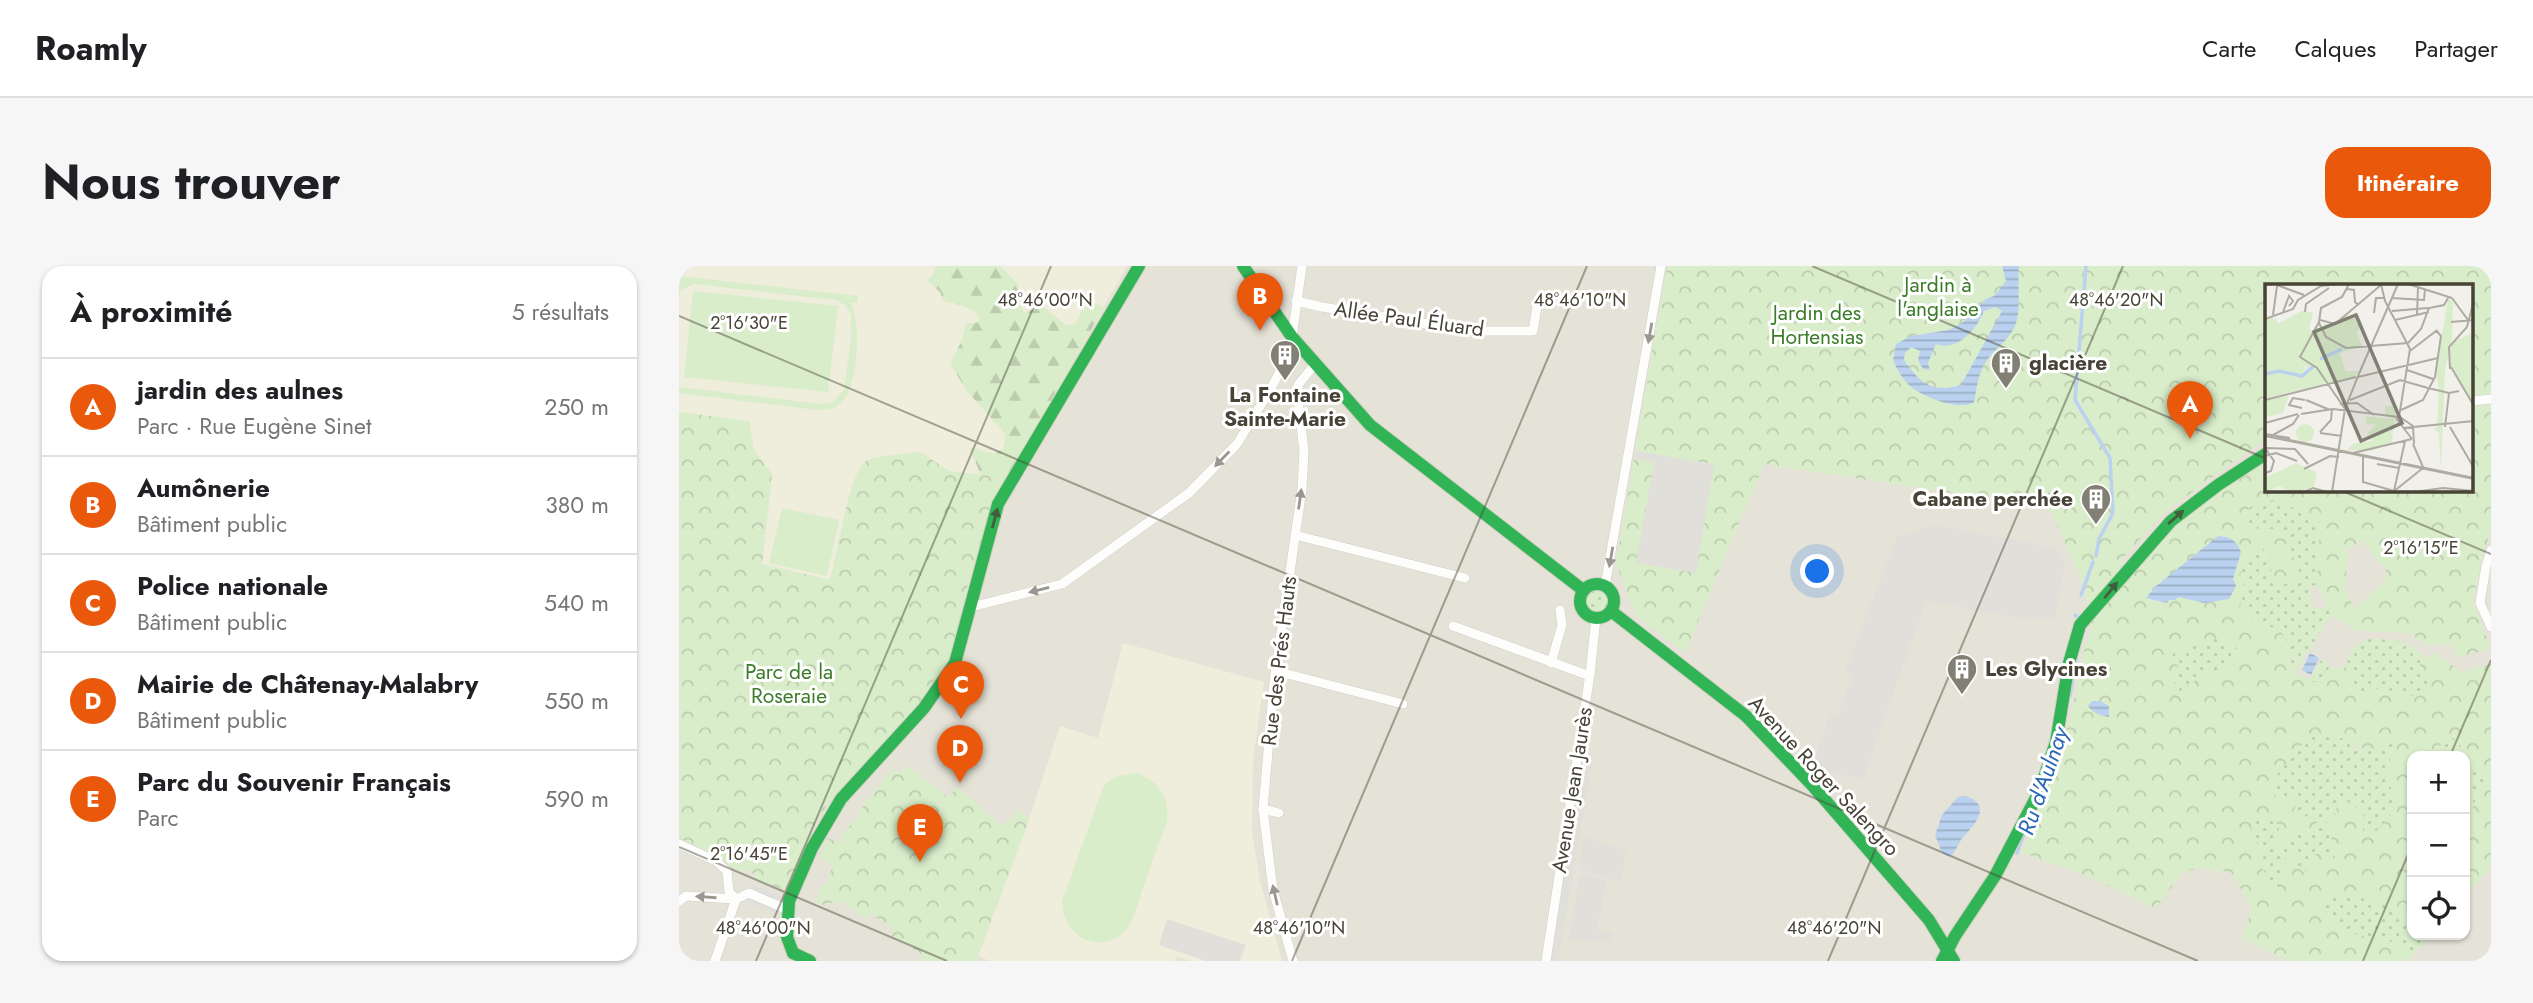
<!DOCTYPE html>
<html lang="fr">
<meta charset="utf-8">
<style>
body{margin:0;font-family:Jost,sans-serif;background:#f6f6f6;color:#202124}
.controls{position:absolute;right:21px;bottom:21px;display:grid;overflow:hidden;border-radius:14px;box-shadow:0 2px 5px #0004}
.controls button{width:63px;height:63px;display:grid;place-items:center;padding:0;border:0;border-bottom:2px solid #e0e0e0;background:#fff;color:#202124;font:35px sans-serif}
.you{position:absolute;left:1139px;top:306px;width:24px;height:24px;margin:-18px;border:5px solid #fff;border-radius:50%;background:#1a73e8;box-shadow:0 0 0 10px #1a73e833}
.badge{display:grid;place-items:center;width:46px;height:46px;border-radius:50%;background:#ea580c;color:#fff;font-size:23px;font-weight:700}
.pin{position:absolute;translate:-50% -58px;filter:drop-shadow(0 2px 4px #0008)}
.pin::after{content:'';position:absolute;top:37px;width:24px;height:21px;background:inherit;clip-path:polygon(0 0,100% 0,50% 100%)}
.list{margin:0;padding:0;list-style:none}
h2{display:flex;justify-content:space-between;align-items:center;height:91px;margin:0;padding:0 28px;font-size:30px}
h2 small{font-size:23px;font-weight:400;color:#757577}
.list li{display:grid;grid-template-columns:46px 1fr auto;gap:21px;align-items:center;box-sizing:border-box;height:98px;padding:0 28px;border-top:2px solid #e0e0e0}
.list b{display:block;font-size:26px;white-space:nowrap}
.list p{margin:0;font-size:23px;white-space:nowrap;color:#757577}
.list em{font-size:23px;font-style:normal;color:#757577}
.icon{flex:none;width:38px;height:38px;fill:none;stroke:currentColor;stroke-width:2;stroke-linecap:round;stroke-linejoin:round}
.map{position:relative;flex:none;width:1812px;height:695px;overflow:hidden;border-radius:21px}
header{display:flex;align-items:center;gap:42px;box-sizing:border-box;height:98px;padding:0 35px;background:#fff;border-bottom:2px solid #e0e0e0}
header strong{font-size:33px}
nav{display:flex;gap:38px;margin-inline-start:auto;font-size:24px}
.intro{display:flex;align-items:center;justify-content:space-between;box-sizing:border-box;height:168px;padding:0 42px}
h1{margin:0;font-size:49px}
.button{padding:18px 32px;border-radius:21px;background:#ea580c;color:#fff;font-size:24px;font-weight:700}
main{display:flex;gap:42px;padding:0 42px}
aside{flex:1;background:#fff;border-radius:21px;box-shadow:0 2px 5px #0004}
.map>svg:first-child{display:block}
.residential{fill:#e5e3d7;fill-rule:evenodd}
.education{fill:#efeddc}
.grass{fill:url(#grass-dots)}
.forest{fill:url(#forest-firs)}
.park{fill:url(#park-crowns);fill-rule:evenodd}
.pitch{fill:#d9edca}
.parking{fill:#e0dfda}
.water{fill:url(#water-rules);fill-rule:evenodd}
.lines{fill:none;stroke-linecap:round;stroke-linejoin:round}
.stream{stroke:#bad2f0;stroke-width:3.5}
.street-casing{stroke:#cfcec7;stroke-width:10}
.fast-casing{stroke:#d1cec1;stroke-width:14}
.street{stroke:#fdfdfc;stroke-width:9}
.fast{stroke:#30b455;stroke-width:12}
.oneway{fill:#99978f}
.oneway2{fill:#415f3e}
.ticks{fill:none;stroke:#474336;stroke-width:2;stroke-opacity:0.45}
.labels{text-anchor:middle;stroke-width:6;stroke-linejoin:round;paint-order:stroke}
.park-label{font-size:21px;fill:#3a7b27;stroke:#fff}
.street-label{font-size:21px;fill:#474336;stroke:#fff}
.poi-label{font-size:21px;font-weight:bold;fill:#474336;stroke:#fff;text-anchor:start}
.water-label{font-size:23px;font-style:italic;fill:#2b67b7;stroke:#fff}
.inset-river{fill:none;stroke:#bad2f0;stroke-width:3.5}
.inset-road{fill:none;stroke:#adaba2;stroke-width:2}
.view{fill:#828075;fill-opacity:0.15;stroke:#828075;stroke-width:3.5}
.inset-edge{fill:none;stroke:#474336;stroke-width:3.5}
.ticks-label{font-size:18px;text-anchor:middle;fill:#474336;stroke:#fff;stroke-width:6;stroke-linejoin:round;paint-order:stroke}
</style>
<header>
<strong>Roamly</strong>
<nav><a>Carte</a><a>Calques</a><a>Partager</a></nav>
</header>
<div class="intro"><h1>Nous trouver</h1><a class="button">Itinéraire</a></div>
<main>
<aside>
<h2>À proximité<small>5 résultats</small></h2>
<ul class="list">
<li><span class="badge">A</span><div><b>jardin des aulnes</b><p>Parc · Rue Eugène Sinet</p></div><em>250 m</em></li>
<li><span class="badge">B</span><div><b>Aumônerie</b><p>Bâtiment public</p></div><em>380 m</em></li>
<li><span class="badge">C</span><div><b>Police nationale</b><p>Bâtiment public</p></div><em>540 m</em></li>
<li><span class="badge">D</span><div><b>Mairie de Châtenay-Malabry</b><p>Bâtiment public</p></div><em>550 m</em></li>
<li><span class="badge">E</span><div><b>Parc du Souvenir Français</b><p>Parc</p></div><em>590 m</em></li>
</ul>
</aside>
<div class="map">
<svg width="1812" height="695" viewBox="0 0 1812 695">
<defs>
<pattern id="grass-dots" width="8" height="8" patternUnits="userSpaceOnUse" patternTransform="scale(1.75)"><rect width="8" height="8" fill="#d9edca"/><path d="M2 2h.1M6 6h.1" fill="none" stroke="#bcccae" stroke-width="1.8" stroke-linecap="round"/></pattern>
<pattern id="forest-firs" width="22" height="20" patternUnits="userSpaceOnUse" patternTransform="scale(1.75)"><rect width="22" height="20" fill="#d9edca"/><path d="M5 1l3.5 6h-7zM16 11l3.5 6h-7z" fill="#bcccae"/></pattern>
<pattern id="park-crowns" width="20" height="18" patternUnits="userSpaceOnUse" patternTransform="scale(1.75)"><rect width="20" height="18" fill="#d9edca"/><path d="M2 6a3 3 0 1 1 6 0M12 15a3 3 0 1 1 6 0" fill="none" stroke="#bcccae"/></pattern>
<pattern id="water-rules" width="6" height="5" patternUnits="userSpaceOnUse" patternTransform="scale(1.75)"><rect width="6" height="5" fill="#bad2f0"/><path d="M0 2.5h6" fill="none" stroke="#99acc3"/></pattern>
</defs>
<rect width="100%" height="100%" fill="#f1f0ea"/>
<!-- residential -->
<path class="residential" d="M0,0H1812V695H0ZM1588,19H1793V224H1588ZM1733,490H1786V669H1733Z"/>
<!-- education -->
<g class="education">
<path d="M0,0H448L328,212L270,205L241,186L172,227L151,314L83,298L93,208L0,146Z"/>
<path d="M444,377L585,416L574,494L573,566L581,615L603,695H512L498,691L496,695H311L299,690L350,554L381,460L419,472Z"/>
</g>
<!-- grass -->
<g class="grass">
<path d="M1598,233L1641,256L1638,320L1633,319L1631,335L1635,341L1642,344L1648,341L1652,349L1618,403V408L1630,413L1643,393L1651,400L1642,416H1623L1612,403L1611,380L1577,358L1561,341L1566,321L1561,308L1579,277L1592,291L1608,286L1594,263L1565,262L1563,258L1572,240Z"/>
<circle cx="918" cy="335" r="11"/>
<path d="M1546,369L1558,381L1555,394H1548C1540,405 1533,406 1521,412C1507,419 1497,430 1483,437L1495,418L1493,390L1495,383L1510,382Z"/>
<path d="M1689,373C1724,372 1758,381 1749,423L1726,433L1710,424L1684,433C1663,417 1660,383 1689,373Z"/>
<path d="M1636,463L1652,473L1663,472L1675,482L1710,477L1718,481L1714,502L1708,509L1718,541L1694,569L1684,567L1659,550L1657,588L1654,596L1624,606L1617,599L1605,594L1606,609L1598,626L1589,621L1579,576L1567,573L1577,555L1592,552L1600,560L1620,554L1593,526L1595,512Z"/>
<path d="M1763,470L1777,473L1785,485L1784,490H1756L1760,487Z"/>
<path d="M1786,505H1803L1810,510L1809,517L1800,521L1792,550L1786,548Z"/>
<path d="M1651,625L1706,637L1733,656V669H1752L1735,687L1722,678L1661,665L1643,645Z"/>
</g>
<!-- forest -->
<path class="forest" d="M257,0H321L339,18L342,40L345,46L365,41L387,59H395L408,37L414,36L425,41L328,212L314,233L284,335L270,395L145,542L302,209L290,181L315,188L324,183L327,169L288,125L272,99C274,90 278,84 282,76C285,69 284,64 288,57H297L301,54C297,41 277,38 264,35L261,26L248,14L253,10Z"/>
<!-- park -->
<g class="park">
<path d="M988,0H1812V129L1793,130V19H1588V171L1485,247L1443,293L1442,301L1410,342L1400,308L1372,245L1320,234L1085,198L1006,386L957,350L937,298Z"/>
<path d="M1812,139V265L1803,290L1794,336L1812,383L1779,391L1771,378L1747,379L1732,368L1677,364L1652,349L1638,320L1641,256L1598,233L1572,240L1563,257L1565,262L1595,263L1608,270L1610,278L1608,286L1618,295L1621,311L1607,318L1592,309V291L1579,277L1561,308L1566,321L1561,341L1577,358L1600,363L1611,380L1612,403L1623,416H1642L1651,400L1670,402L1675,408L1674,425L1684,432L1691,422L1710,424L1726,433L1749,423L1751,411L1742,406L1741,397L1756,387L1783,406L1812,398V601L1786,631V548L1792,549L1800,520L1809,517L1810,510L1803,505H1786L1785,485L1777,473L1763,470L1760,487L1756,490H1733V656L1706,637L1652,625L1643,645L1661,665L1722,678L1735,687L1728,695H1610L1563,673L1573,643L1553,607L1544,605L1543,608L1524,601L1504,606L1477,642L1397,605L1341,586C1373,523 1395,448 1406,379L1409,377L1414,351L1495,256L1588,193V224H1793V140ZM1682,274L1707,304V314L1676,343L1666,326L1669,284ZM1562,286L1554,313L1556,320L1550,333L1525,337L1499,330L1496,334H1490L1488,337L1467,332L1476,321L1516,289ZM1546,369L1551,379L1558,382L1555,394H1548C1540,406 1531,406 1519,413C1506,420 1497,430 1484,436L1495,418L1500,402L1493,390L1496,383L1510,382ZM1636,463L1652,473L1663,472C1678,483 1694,487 1710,477L1718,481L1709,488L1714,502L1708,509L1718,541L1694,569L1684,567V547L1661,530L1657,539L1658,549L1645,548L1657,587L1654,596L1646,588H1636L1633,597L1634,603L1624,606L1617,599L1614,589H1609L1605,594L1606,609L1597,626L1590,621L1591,611L1584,605L1579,576L1567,572L1577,555L1593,552L1600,560L1598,579L1604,580L1617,563L1631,567L1639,555L1634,547L1619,554L1613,547L1617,540V532L1609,529L1601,534L1593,526L1595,512Z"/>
<path d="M0,146L70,155L75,184L93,208L83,298L151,314C159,290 169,207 187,195C196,189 228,188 241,186L270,205L328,212L314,233L284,335L270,395L238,442L155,528L137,556L110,626L77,613L78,609L64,603L62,606L19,584L18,580L0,572Z"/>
<path d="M228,499L269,531L279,521L324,561L339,544L350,554L297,695H243L241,687L212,669L215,664L191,647L187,652L161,635L142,639L137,637L143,619H147L154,598L141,593L148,572L160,577L164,568L180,550V545L215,502L222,507Z"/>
</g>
<!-- pitch -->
<g class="pitch">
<path d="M0,10L179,30L178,37L171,36C183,53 179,121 163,136C156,143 148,143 138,144L0,127V121L142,138L154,136L165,124L172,75V48L166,39L157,34L15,18L2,24L0,31Z"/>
<path d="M14,25L159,40L149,126L5,111Z"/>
<path d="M103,242L160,254L148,310L90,297Z"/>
<path d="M457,507C480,515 491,531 488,556C479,580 470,604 462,628C458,640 455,654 447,664C437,677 417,680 403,672C389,663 384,650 383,635L425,519L436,511Z"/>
</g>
<!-- parking -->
<g class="parking">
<path d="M957,185L1035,198L1017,307L957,297L975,197L956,193Z"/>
<path d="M1252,258L1377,282L1386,296L1376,353L1336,351L1247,335L1184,513L1143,505L1135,495L1150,450L1158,452L1174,408L1166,405L1218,270L1233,267Z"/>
<path d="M904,489L914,490L879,695H870Z"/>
<path d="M904,571L947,584L942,616L900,603Z"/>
<path d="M901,608L927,614L918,666L934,665L932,676L890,674Z"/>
<path d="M74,619L103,631L97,648L67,635Z"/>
<path d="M488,653L567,679L561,695H527L480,679Z"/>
</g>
<!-- water -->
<g class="water">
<path d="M1323,0H1340C1338,18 1343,44 1336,60C1330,74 1316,82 1308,94C1299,106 1298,122 1295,136C1281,146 1240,130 1229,118C1222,111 1218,103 1214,94L1217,78L1232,70L1270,64L1286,55L1307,33L1315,30L1327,15ZM1316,41L1323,45L1282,119C1252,127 1242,118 1225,94L1226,87L1232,81L1241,85L1239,94L1244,103L1251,104L1249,97L1257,78C1278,86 1298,63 1305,45Z"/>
<path d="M1539,270C1552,271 1557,274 1562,286L1554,313L1557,320L1550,333L1525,337L1500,331L1496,334H1490L1488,337L1467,332L1476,321Z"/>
<path d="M1631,387L1640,392L1632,409L1623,404Z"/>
<path d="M1413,435H1421L1430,440V451C1422,450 1414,447 1409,440Z"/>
<path d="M1287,530C1316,540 1293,561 1282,574C1279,579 1276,585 1273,589L1268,590L1263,587L1256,569L1263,549L1279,531Z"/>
</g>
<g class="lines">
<!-- stream -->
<g class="stream">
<path d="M1407,0L1396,134L1431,192L1434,247L1420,273L1417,290"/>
<path d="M1402,329L1414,296"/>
<path d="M1396,349L1398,351"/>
<path d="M1391,430L1397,393"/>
<path d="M1338,587L1347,563"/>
</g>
<!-- street casing -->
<g class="street-casing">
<g id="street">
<path d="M617,35L643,41L792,65H854L859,34"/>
<path d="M1793,135L1812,133"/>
<path d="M616,269L786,312"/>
<path d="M1812,284L1807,300L1801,337L1812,361"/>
<path d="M926,320L982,0"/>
<path d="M292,341L383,318L510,227L558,178L591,124L606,96L613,71L623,0"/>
<path d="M774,360L911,410"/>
<path d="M872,397L883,359L881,344"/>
<path d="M597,405L724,438"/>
<path d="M584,543L600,547"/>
<path d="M0,578L37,595L48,605L50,626L57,633"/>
<path d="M0,635L7,630L57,633L70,627L109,644"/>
<path d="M36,695L57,633"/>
<path d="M614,695L594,624L584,543L595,416L623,223L625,185L619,133V119L636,98"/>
<path d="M867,695L911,408L917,352"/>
</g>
</g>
<!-- fast casing -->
<g class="fast-casing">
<g id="fast">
<path d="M564,0L613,71L691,159L904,324"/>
<circle cx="918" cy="335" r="17"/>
<path d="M932,345L1067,450L1133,519L1250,654L1275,695"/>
<path d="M114,687L108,671L110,635L133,582L162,533L245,442L276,397L319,238L460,0"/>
<path d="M114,687L131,695"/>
<path d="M1263,695L1276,670L1316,610L1361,524L1377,476L1390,397L1401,359L1492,255L1539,219L1588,187"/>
</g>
</g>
<!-- street -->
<use href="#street" class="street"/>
<!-- fast -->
<use href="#fast" class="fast"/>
</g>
<!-- one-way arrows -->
<defs><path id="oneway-solid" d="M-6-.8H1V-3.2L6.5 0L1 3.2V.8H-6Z" transform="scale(1.75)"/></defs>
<g class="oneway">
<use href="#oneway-solid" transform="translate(971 67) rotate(100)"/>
<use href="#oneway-solid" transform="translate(543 193) rotate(134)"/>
<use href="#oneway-solid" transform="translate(621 233) rotate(-82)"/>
<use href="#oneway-solid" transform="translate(932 291) rotate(100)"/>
<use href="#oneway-solid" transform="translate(360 324) rotate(166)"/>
<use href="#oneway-solid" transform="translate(596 629) rotate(-103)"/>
<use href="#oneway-solid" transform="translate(27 631) rotate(-176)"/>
</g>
<g class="oneway2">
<use href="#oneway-solid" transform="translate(1497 251) rotate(-41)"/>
<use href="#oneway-solid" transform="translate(316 252) rotate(-75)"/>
<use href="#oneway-solid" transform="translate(1432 324) rotate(-51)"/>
</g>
<!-- ticks -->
<path class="ticks" d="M1133,0L1588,193M0,50L1519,695M1661,224L1812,288M1771,490L1812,394M0,581L268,695M77,695L372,0M613,695L908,0M1149,695L1444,0M1684,695L1733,579"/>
<!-- icons -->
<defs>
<g id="building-pin" transform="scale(1.575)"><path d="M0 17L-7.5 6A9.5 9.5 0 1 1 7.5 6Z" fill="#828075" stroke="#fff"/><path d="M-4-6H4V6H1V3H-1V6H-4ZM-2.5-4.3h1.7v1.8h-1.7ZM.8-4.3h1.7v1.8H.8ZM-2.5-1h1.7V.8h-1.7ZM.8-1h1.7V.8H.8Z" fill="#fff"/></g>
</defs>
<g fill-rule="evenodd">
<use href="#building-pin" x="606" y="89"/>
<use href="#building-pin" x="1327" y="97"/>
<use href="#building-pin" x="1417" y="233"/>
<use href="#building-pin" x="1283" y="403"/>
</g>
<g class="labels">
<!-- park labels -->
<g class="park-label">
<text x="1259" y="26">Jardin à<tspan x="1259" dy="24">l'anglaise</tspan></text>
<text x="1138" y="54">Jardin des<tspan x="1138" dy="24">Hortensias</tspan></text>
<text x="110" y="413">Parc de la<tspan x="110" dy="24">Roseraie</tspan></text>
</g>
<!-- street labels -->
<g class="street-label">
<text transform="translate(730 53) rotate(8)" y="7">Allée Paul Éluard</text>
<text transform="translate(600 395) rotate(-83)" y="7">Rue des Prés Hauts</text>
<text transform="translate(1145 510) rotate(47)" y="7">Avenue Roger Salengro</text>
<text transform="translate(893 524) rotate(-81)" y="7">Avenue Jean Jaurès</text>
</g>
<!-- poi labels -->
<g class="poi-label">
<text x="1350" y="104">glacière</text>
<text x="606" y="136" text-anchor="middle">La Fontaine<tspan x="606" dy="24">Sainte-Marie</tspan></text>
<text x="1394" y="240" text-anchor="end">Cabane perchée</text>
<text x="1306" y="410">Les Glycines</text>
</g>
<!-- water labels -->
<g class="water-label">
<text transform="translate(1364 515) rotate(-71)" y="8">Ru d'Aulnay</text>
</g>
</g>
<!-- overview -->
<g transform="translate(1586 18)">
<rect width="208" height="208" fill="#f1f0ea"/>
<path d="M60,40L70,41L63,56L80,64L75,69L80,87H93L59,93L56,100L34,107L30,103L46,86L39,81L41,89L29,100L27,89L37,81L33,77L43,57L46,60Z" fill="#d9edca"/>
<path d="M37,27L48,29L43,49L54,43L50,57L46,51L39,57L33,77L37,81L27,89L29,99L43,83L47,91L31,103L56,100L58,92L60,100L0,115V44L11,34L13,40ZM31,179L52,189L49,202L33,208H22L15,202L0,208V194Z" fill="#d9edca"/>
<path d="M183,15L188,18L187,55L180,86L176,186L174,149L168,145L172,144L174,105L171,87ZM37,27L48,29L43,38L46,50L60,40L70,41L80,31L91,35V42L93,35L97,37L92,49L97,62L75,69L80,87H93L90,93L62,100L50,76L45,78L24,68L7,90L16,91L18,111L0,115V36L6,32L13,40ZM205,50L208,53V121L186,82L185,66L188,58ZM24,112L18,129L0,133V116ZM120,122H131L127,158L107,167L82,166L87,160L108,157L103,149L111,140L102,141L100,132L126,135L120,131Z" fill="#d9edca"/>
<path d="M31 149a9 9 0 1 1 18 0a9 9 0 1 1-18 0Z" fill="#d9edca"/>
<path class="inset-river" d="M55,75L77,65M0,90L14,87L37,92L49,82"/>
<path class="inset-road" d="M116,0L120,17L145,65L134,133M143,0L187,14M12,1L39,11M82,5L89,6L90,18L94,21M127,14L159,16L160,5M187,14L203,36M127,27L163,24M18,28L24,12L28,17L24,22M40,28L41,20L64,4M109,29L111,14H119M152,30L153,3M8,31L12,2M0,35L28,25L33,16L56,2L74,0M55,36L70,40L116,1M130,36L164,28M186,38L209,36M54,39L61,53L81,64L143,59M143,59L156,45L164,24L179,21L183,14M145,67L171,47M186,83L209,122M185,85L184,63L202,43L209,16M142,86L168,95M93,92L133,0M93,93L173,74M163,104L184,109L194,107M0,116L91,93M41,116L65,126M85,116L135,96L163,104M75,120L92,119L109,131M37,124L24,121L28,114L40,116M80,125L52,84L35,73L54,38L56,24L77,13L84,0M136,126L158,116L170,93L176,52L171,46M36,130L68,125L134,133M135,133L148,142L149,160M131,134L147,155M0,139L33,130M180,143L184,109M185,143L209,184M138,144L209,137M55,148L66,136L67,125M55,149L77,152M1,150L25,154M0,151L209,194M8,151L28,140L34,131M0,152L209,195M148,160L158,183M0,164L30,165L43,180M88,169L147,155M0,172L11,169L32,177M98,172V198L129,207L140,157M112,180L134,184M39,185L65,172L74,173M0,189L6,187L9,177L0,164M39,208L48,204L62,208M67,208L80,125L93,92M128,208L158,184M149,208L178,204L209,207"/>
<path class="view" d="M91,31L137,139L96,157L49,48Z"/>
<rect width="208" height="208" class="inset-edge"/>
</g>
<g class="ticks-label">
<text x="366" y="40">48°46'00"N</text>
<text x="901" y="40">48°46'10"N</text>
<text x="1437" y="40">48°46'20"N</text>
<text x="70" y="63">2°16'30"E</text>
<text x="1742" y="288">2°16'15"E</text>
<text x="70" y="594">2°16'45"E</text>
<text x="84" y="668">48°46'00"N</text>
<text x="620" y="668">48°46'10"N</text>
<text x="1155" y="668">48°46'20"N</text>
</g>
</svg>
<div class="controls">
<button>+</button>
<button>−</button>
<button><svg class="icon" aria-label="locate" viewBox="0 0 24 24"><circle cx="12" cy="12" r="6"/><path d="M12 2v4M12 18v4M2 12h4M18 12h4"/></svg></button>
</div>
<div class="you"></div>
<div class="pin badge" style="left:1511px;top:173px">A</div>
<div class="pin badge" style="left:581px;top:65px">B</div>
<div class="pin badge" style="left:282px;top:453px">C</div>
<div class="pin badge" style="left:281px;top:517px">D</div>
<div class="pin badge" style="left:241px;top:596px">E</div>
</div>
</main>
